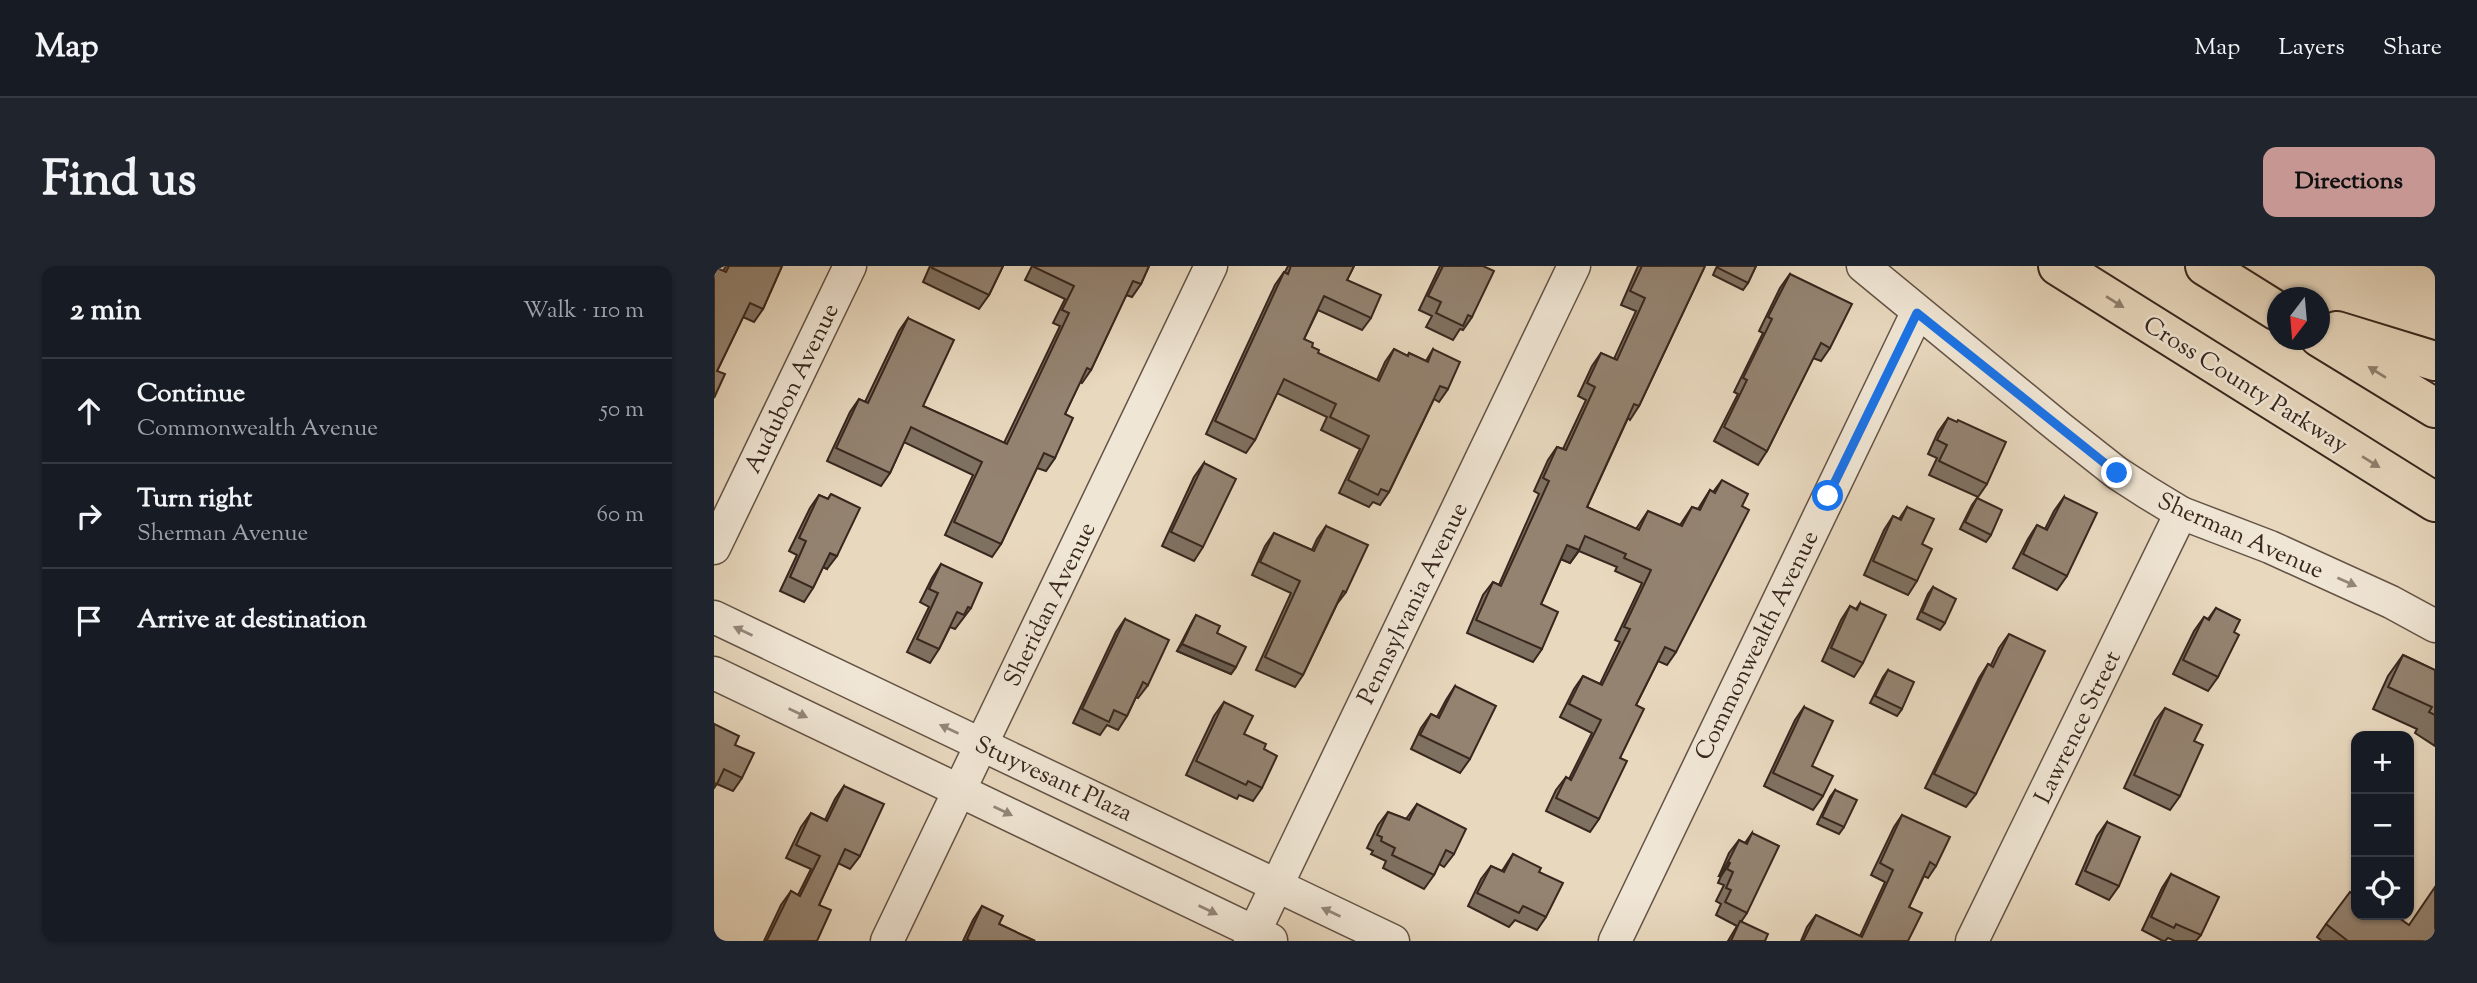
<!DOCTYPE html>
<meta charset="utf-8">
<style>
body{margin:0;font-family:"Sorts Mill Goudy",serif;background:#20242c;color:#f1f3f6}
.controls{position:absolute;right:21px;bottom:21px;display:grid;overflow:hidden;border-radius:14px;box-shadow:0 2px 5px #0004}
.controls button{width:63px;height:63px;display:grid;place-items:center;padding:0;border:0;border-bottom:2px solid #363941;background:#171b24;color:#f1f3f6;font:35px sans-serif}
.compass{position:absolute;left:1553px;top:21px;width:63px;height:63px;border-radius:50%;background:#171b24;box-shadow:0 2px 5px #0004;rotate:196deg}
.stop{position:absolute;width:21px;height:21px;margin:-16px;border:5px solid #1a73e8;border-radius:50%;background:#fff}
.stop.end{background:#1a73e8;border-color:#fff;box-shadow:0 2px 7px #0008}
.list{margin:0;padding:0;list-style:none}
h2{display:flex;justify-content:space-between;align-items:center;height:91px;margin:0;padding:0 28px;font-size:30px}
h2 small{font-size:23px;font-weight:400;color:#9ea1a6}
.list li{display:grid;grid-template-columns:46px 1fr auto;gap:21px;align-items:center;box-sizing:border-box;height:105px;padding:0 28px;border-top:2px solid #363941}
.list b{display:block;font-size:26px;white-space:nowrap}
.list p{margin:0;font-size:23px;white-space:nowrap;color:#9ea1a6}
.list em{font-size:23px;font-style:normal;color:#9ea1a6}
.icon{flex:none;width:38px;height:38px;fill:none;stroke:currentColor;stroke-width:2;stroke-linecap:round;stroke-linejoin:round}
.map{position:relative;flex:none;width:1721px;height:675px;overflow:hidden;border-radius:14px}
header{display:flex;align-items:center;gap:42px;box-sizing:border-box;height:98px;padding:0 35px;background:#171b24;border-bottom:2px solid #363941}
header strong{font-size:33px}
nav{display:flex;gap:38px;margin-inline-start:auto;font-size:24px}
.intro{display:flex;align-items:center;justify-content:space-between;box-sizing:border-box;height:168px;padding:0 42px}
h1{margin:0;font-size:49px}
.button{padding:18px 32px;border-radius:14px;background:#c59692;color:#111;font-size:24px;font-weight:700}
main{display:flex;gap:42px;padding:0 42px}
aside{flex:1;background:#171b24;border-radius:14px;box-shadow:0 2px 5px #0004}
.map>svg:first-child{display:block}
.lines{fill:none;stroke-linecap:round;stroke-linejoin:round}
.minor-casing{stroke:#645346;stroke-width:35}
.highway-casing{stroke:#38271e;stroke-width:42}
.minor{stroke:#f0e6d5;stroke-width:32}
.highway{stroke:#e8d8be;stroke-width:38}
.wall{fill:#7f7161;stroke:#38271e;stroke-width:2}
.shaded-wall{fill:#685c4f;stroke:#38271e;stroke-width:2}
.building{fill:#948371;stroke:#38271e;stroke-width:2}
.oneway{fill:#90806e}
.oneway2{fill:#94867a}
.route{stroke:#1a73e8;stroke-width:9}
.labels{text-anchor:middle;stroke-width:5;stroke-linejoin:round;paint-order:stroke}
.street-label{font-size:24px;fill:#38271e;stroke:#f0e6d5}
</style>
<header>
<strong>Map</strong>
<nav><a>Map</a><a>Layers</a><a>Share</a></nav>
</header>
<div class="intro"><h1>Find us</h1><a class="button">Directions</a></div>
<main>
<aside>
<h2>2 min<small>Walk · 110 m</small></h2>
<ul class="list">
<li><svg class="icon" aria-label="ahead" viewBox="0 0 24 24"><path d="M12 20V5M6 11l6-6 6 6"/></svg><div><b>Continue</b><p>Commonwealth Avenue</p></div><em>50 m</em></li>
<li><svg class="icon" aria-label="right" viewBox="0 0 24 24"><path d="M7 20v-9h11M14 6l5 5-5 5"/></svg><div><b>Turn right</b><p>Sherman Avenue</p></div><em>60 m</em></li>
<li><svg class="icon" aria-label="arrive" viewBox="0 0 24 24"><path d="M6 21V4h12l-3 4 3 4H6"/></svg><div><b>Arrive at destination</b></div></li>
</ul>
</aside>
<div class="map">
<svg width="1721" height="675" viewBox="0 0 1721 675">
<rect width="100%" height="100%" fill="#e8d8be"/>
<filter id="stains"><feTurbulence type="fractalNoise" baseFrequency=".00286" numOctaves="4"/><feColorMatrix values="0 0 0 0 .2 0 0 0 0 .09 0 0 0 0 .02 0 0 0 .5 -.17"/></filter>
<radialGradient id="worn" r=".72"><stop offset=".6" stop-color="#630" stop-opacity="0"/><stop offset="1" stop-color="#630" stop-opacity=".3"/></radialGradient>
<g class="lines">
<!-- minor casing -->
<g class="minor-casing">
<g id="minor">
<path d="M1149,0L1346,162L1403,207L1434,227L1467,247L1556,281L1677,336L1721,360"/>
<path d="M0,282L136,0"/>
<path d="M0,351L679,675"/>
<path d="M0,407L557,674"/>
<path d="M173,675L497,0"/>
<path d="M536,675L860,0"/>
<path d="M901,675L1203,47"/>
<path d="M1258,675L1467,247"/>
</g>
</g>
<!-- highway casing -->
<g class="highway-casing">
<g id="highway">
<path d="M1344,0L1721,236"/>
<path d="M1491,0L1563,45"/>
<path d="M1623,65L1721,95"/>
<path d="M1605,71L1721,142"/>
</g>
</g>
<!-- minor -->
<use href="#minor" class="minor"/>
<!-- highway -->
<use href="#highway" class="highway"/>
</g>
<!-- wall -->
<g class="wall">
<path d="M12,0H68L49,43L40,56L29,51L3,105L0,132L9,5Z"/>
<path d="M216,0H289L275,29L265,43L209,16Z"/>
<path d="M318,0H435L427,18L418,31L412,29L377,104L368,117L366,116L351,148L341,192L332,205L323,202L287,278L278,291L231,269L259,209L190,176L176,207L167,220L113,195L136,146L145,133L151,136L185,65L194,52L209,140L290,177L346,60L339,57L351,33L311,14Z"/>
<path d="M574,0H640L633,14L657,52L648,64L604,44L590,73L604,87L663,114L671,96L680,83L693,90L695,87L712,95L719,83L734,123L725,136L720,133L675,226L666,239L659,236L655,241L625,227L646,183L607,164L613,151L563,127L541,174L532,187L492,168L561,19L570,6H571Z"/>
<path d="M726,0H769L758,51L749,64L746,63L739,74L712,61L718,50L705,44Z"/>
<path d="M924,0H991L925,140L916,154L914,152L873,241L922,263L934,245L966,259L978,241L984,243L996,224L999,226L1008,214L962,386L953,399L944,395L922,439L906,492L885,553L876,566L832,545L842,524L852,511L855,513L878,467L846,451L860,423L869,410L886,418L906,376L901,374L928,317L901,305L903,301L865,285L856,297L847,293L827,338L828,383L819,396L753,367L769,329L779,316L785,319L825,228L820,225L834,194L843,181L849,183L872,134L864,130L878,100L887,87L900,93L922,45L907,39Z"/>
<path d="M1003,0H1042L1034,17L1029,24L999,9Z"/>
<path d="M1076,8L1116,82L1107,95L1099,92L1053,185L1044,199L1000,175L1024,128L1020,126L1049,67L1045,65L1066,22Z"/>
<path d="M1234,152L1273,218L1264,231L1215,209L1223,192L1214,188L1224,166Z"/>
<path d="M490,197L489,281L480,295L448,280L480,211Z"/>
<path d="M117,228L113,303L109,301L99,322L90,336L66,325L83,289L75,285L96,242L105,229L114,233Z"/>
<path d="M1350,231L1353,310L1343,324L1299,302L1314,273L1323,259L1331,263L1340,245Z"/>
<path d="M1263,232L1277,269L1272,276L1246,263L1258,239Z"/>
<path d="M1193,241L1208,278L1203,315L1194,329L1150,309L1170,264L1179,250L1185,253Z"/>
<path d="M612,260L632,326L623,338L589,409L581,421L542,404L577,327L538,309L551,280L560,267L598,284L603,273Z"/>
<path d="M227,298L257,342L241,363L236,361L225,383L216,397L193,386L215,341L206,336L218,312Z"/>
<path d="M1219,321L1231,357L1226,364L1203,353L1214,328Z"/>
<path d="M1146,337L1149,397L1140,411L1108,395L1127,354L1136,340L1142,343Z"/>
<path d="M1502,342L1520,366L1504,411L1494,425L1459,408L1480,365L1490,351L1494,353Z"/>
<path d="M482,349L503,367L522,401L517,408L463,385L478,356Z"/>
<path d="M411,353L434,419L424,432L422,431L413,450L404,464L393,459L386,469L359,457L402,366Z"/>
<path d="M1295,368L1262,528L1252,541L1211,522L1265,412L1274,398L1277,399L1285,382Z"/>
<path d="M1689,389L1721,404V480L1701,467L1703,463L1659,443L1674,410Z"/>
<path d="M1174,404L1188,443L1183,450L1156,437L1169,411Z"/>
<path d="M741,420L756,493L746,507L697,483L707,462L717,448L723,451L732,434Z"/>
<path d="M510,436L530,468L550,483L548,522L539,535L525,529L523,533L472,509L500,450Z"/>
<path d="M1090,441L1098,500L1109,530L1099,544L1050,520L1081,454Z"/>
<path d="M1451,442L1480,475L1466,530L1456,544L1410,522L1441,455Z"/>
<path d="M0,458L21,479L28,512L19,525L3,518L0,522Z"/>
<path d="M130,520L146,590L136,603L124,597L105,639L103,675H50L67,639L77,625L84,629L97,603L72,592L87,561L97,547L111,554L121,533Z"/>
<path d="M1121,524L1130,561L1125,568L1103,558L1116,531Z"/>
<path d="M703,538L740,588L730,601L725,598L720,609L710,623L669,602L672,595L657,588L659,585L653,582L664,559L674,546L692,553Z"/>
<path d="M1188,549L1222,600L1214,612L1210,610L1195,641L1194,675H1087L1093,661L1102,649L1146,670L1171,616L1157,609L1180,561Z"/>
<path d="M1393,556L1405,620L1395,634L1362,618L1383,570Z"/>
<path d="M1038,567L1033,647L1027,656L1051,675H1014L1023,660L1002,649L1007,638L1002,635L1010,619L1004,617L1007,610H1005L1015,587L1025,574L1031,577Z"/>
<path d="M799,588L825,606L832,651L823,664L801,654L795,661L754,640L767,613L777,600L788,605Z"/>
<path d="M1457,608L1487,669L1482,675H1461L1454,672L1451,675H1449L1428,664L1448,622Z"/>
<path d="M268,640L285,658L321,675H249L259,654Z"/>
<path d="M1642,649L1695,659L1721,675H1608L1603,671L1612,658Z"/>
</g>
<!-- shaded-wall -->
<g class="shaded-wall">
<path d="M853,279L865,284L856,297L844,292Z"/>
<path d="M116,287L123,290L113,303L107,300Z"/>
<path d="M468,378L522,401L517,408L463,385Z"/>
<path d="M1014,596L1016,597L1007,610H1005Z"/>
</g>
<!-- building -->
<g class="building">
<path d="M15,0H68L49,43L36,37L3,105L11,108L0,132V1L12,6Z"/>
<path d="M219,0H289L275,29L218,2Z"/>
<path d="M321,0H435L427,18L419,15L377,104L373,102L351,148L359,152L341,192L330,187L287,278L240,256L268,196L197,161L176,207L122,182L145,133L154,137L194,52L240,74L209,140L293,178L355,47L348,44L360,20L320,1Z"/>
<path d="M577,0H640L633,14L667,29L657,52L610,30L590,73L599,77L598,81L605,84L604,87L665,115L680,83L694,90L695,87L714,96L719,83L746,96L734,123L726,120L675,226L667,223L664,229L634,214L655,170L616,151L622,138L570,113L541,174L501,155L570,6L574,8Z"/>
<path d="M729,0H769L780,5L758,51L754,49L749,60L722,47L727,36L714,30Z"/>
<path d="M928,0H991L925,140L920,138L873,241L925,264L934,245L968,260L978,241L986,244L996,224L1001,227L1008,214L1034,228L1028,240L1035,244L962,386L951,381L922,439L930,443L906,492L913,495L885,553L842,532L852,511L857,514L887,454L855,438L869,410L888,419L916,363L910,361L937,304L910,292L912,288L871,270L865,284L853,279L827,338L844,346L828,383L762,354L779,316L787,320L835,215L829,212L843,181L852,184L881,121L873,117L887,87L903,94L931,32L916,25Z"/>
<path d="M1004,0H1042L1034,17L1004,2Z"/>
<path d="M1076,8L1138,38L1116,82L1107,77L1053,185L1010,161L1033,114L1029,112L1058,53L1054,51Z"/>
<path d="M1234,152L1243,156L1244,154L1292,176L1273,218L1225,195L1233,179L1223,174Z"/>
<path d="M490,197L522,213L489,281L457,266Z"/>
<path d="M117,228L146,242L123,290L116,287L99,322L76,311L92,275L85,272L105,229L114,233Z"/>
<path d="M1350,231L1383,247L1353,310L1309,288L1323,259L1333,264Z"/>
<path d="M1263,232L1288,244L1277,269L1251,256Z"/>
<path d="M1193,241L1220,253L1208,278L1218,283L1203,315L1159,295L1179,250L1187,254Z"/>
<path d="M612,260L654,279L632,326L629,325L589,409L551,391L586,315L546,296L560,267L600,285Z"/>
<path d="M227,298L268,317L257,342L254,341L250,349L243,346L225,383L203,373L224,327L215,323Z"/>
<path d="M1219,321L1242,333L1231,357L1208,346Z"/>
<path d="M1146,337L1172,349L1149,397L1117,382L1136,340L1143,344Z"/>
<path d="M1502,342L1526,354L1520,366L1525,369L1504,411L1469,394L1490,351L1495,354Z"/>
<path d="M482,349L506,360L503,367L532,381L522,401L468,378Z"/>
<path d="M411,353L455,374L434,419L429,416L413,450L400,444L395,456L368,443Z"/>
<path d="M1295,368L1331,385L1262,528L1220,508L1274,398L1279,401Z"/>
<path d="M1689,389L1721,404V449L1715,446L1718,441L1674,421Z"/>
<path d="M1174,404L1200,416L1188,443L1161,430Z"/>
<path d="M741,420L782,440L756,493L706,469L717,448L725,452Z"/>
<path d="M510,436L539,450L530,468L552,478L550,483L563,490L548,522L534,515L532,519L482,495Z"/>
<path d="M1090,441L1119,455L1098,500L1119,510L1109,530L1059,507Z"/>
<path d="M1451,442L1488,459L1480,475L1489,479L1466,530L1420,509Z"/>
<path d="M0,458L25,470L21,479L40,487L28,512L10,503L3,518L0,517Z"/>
<path d="M130,520L170,538L146,590L131,583L105,639L117,644L103,675H54L53,674L77,625L86,630L106,590L82,579L97,547L113,555Z"/>
<path d="M1121,524L1143,534L1130,561L1108,551Z"/>
<path d="M703,538L752,563L740,588L732,584L720,609L678,589L681,582L667,575L668,571L663,569L674,546L695,554Z"/>
<path d="M1188,549L1236,571L1222,600L1216,596L1195,641L1208,647L1194,675H1089L1102,649L1148,671L1179,604L1166,597Z"/>
<path d="M1393,556L1426,571L1405,620L1371,605Z"/>
<path d="M1038,567L1065,580L1033,647L1011,636L1017,624L1012,622L1019,606L1013,603L1016,597L1014,596L1025,574L1033,578Z"/>
<path d="M799,588L827,602L825,606L849,617L832,651L809,640L805,647L763,627L777,600L790,606Z"/>
<path d="M1457,608L1505,631L1487,669L1462,658L1460,662L1437,651Z"/>
<path d="M1721,621V675H1634L1612,658L1636,626L1642,631V649H1681L1695,659Z"/>
<path d="M268,640L289,650L285,658L321,675H256L253,673Z"/>
<path d="M1026,655L1054,668L1051,675H1017Z"/>
</g>
<!-- one-way arrows -->
<defs><path id="oneway-solid" d="M-6-.8H1V-3.2L6.5 0L1 3.2V.8H-6Z" transform="scale(1.75)"/></defs>
<g class="oneway">
<use href="#oneway-solid" transform="translate(1401 36) rotate(32)"/>
<use href="#oneway-solid" transform="translate(1663 106) rotate(-148)"/>
<use href="#oneway-solid" transform="translate(1657 196) rotate(32)"/>
</g>
<g class="oneway2">
<use href="#oneway-solid" transform="translate(1633 316) rotate(24)"/>
<use href="#oneway-solid" transform="translate(29 365) rotate(-155)"/>
<use href="#oneway-solid" transform="translate(84 447) rotate(26)"/>
<use href="#oneway-solid" transform="translate(235 463) rotate(-155)"/>
<use href="#oneway-solid" transform="translate(289 545) rotate(26)"/>
<use href="#oneway-solid" transform="translate(494 644) rotate(26)"/>
<use href="#oneway-solid" transform="translate(617 646) rotate(-155)"/>
</g>
<g class="lines">
<!-- route -->
<path class="route" d="M1114,230L1203,47L1403,207"/>
</g>
<g class="labels">
<!-- street labels -->
<g class="street-label">
<text transform="translate(1532 118) rotate(32)" y="8">Cross County Parkway</text>
<text transform="translate(77 122) rotate(-64)" y="8">Audubon Avenue</text>
<text transform="translate(1527 269) rotate(24)" y="8">Sherman Avenue</text>
<text transform="translate(698 337) rotate(-64)" y="8">Pennsylvania Avenue</text>
<text transform="translate(335 338) rotate(-64)" y="8">Sheridan Avenue</text>
<text transform="translate(1042 379) rotate(-64)" y="8">Commonwealth Avenue</text>
<text transform="translate(1363 461) rotate(-64)" y="8">Lawrence Street</text>
<text transform="translate(340 512) rotate(25)" y="8">Stuyvesant Plaza</text>
</g>
</g>
<rect width="100%" height="100%" filter="url(#stains)"/>
<rect width="100%" height="100%" fill="url(#worn)"/>
</svg>
<div class="controls">
<button>+</button>
<button>−</button>
<button><svg class="icon" aria-label="locate" viewBox="0 0 24 24"><circle cx="12" cy="12" r="6"/><path d="M12 2v4M12 18v4M2 12h4M18 12h4"/></svg></button>
</div>
<svg class="compass" viewBox="-18 -18 36 36"><path d="M0-13l5 13h-10z" fill="#e53935"/><path d="M0 13l5-13h-10z" fill="#9ea1a6"/></svg>
<div class="stop" style="left:1114px;top:230px"></div>
<div class="stop end" style="left:1403px;top:207px"></div>
</div>
</main>
